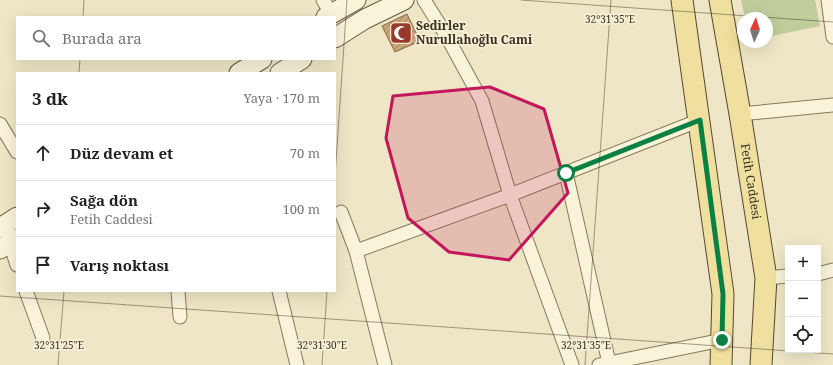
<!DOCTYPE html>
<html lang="tr">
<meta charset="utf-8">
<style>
body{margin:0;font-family:"Noto Serif",serif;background:#f6f6f6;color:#222}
.controls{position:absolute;right:12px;bottom:12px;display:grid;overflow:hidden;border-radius:0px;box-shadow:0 4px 16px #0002}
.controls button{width:36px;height:36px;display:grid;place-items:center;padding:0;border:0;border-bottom:1px solid #e0e0e0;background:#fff;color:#222;font:20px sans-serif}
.compass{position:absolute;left:737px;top:12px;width:36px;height:36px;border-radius:50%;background:#fff;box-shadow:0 4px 16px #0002;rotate:4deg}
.stop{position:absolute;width:12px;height:12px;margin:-9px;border:3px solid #0b8043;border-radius:50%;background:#fff}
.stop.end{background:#0b8043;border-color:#fff;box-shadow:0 1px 4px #0008}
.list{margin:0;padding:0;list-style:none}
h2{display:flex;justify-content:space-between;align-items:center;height:52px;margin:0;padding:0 16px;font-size:17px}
h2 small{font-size:13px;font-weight:400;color:#767676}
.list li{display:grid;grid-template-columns:26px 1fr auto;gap:12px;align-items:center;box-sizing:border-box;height:56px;padding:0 16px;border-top:1px solid #e0e0e0}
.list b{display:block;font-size:15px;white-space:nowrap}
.list p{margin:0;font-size:13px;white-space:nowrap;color:#767676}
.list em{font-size:13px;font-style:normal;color:#767676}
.icon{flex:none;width:22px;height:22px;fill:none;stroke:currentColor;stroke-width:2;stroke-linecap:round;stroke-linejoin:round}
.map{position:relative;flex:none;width:833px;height:365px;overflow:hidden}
.search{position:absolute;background:#fff;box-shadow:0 4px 16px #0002;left:16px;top:16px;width:320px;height:44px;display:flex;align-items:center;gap:10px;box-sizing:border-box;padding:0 14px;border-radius:0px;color:#767676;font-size:15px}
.panel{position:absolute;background:#fff;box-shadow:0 4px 16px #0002;left:16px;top:72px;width:320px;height:220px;border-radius:0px}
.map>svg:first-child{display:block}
.green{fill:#c0cc9a}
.building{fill:url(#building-hatch);stroke:#876642}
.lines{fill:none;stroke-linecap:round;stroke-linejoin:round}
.street-casing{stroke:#89795c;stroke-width:15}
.secondary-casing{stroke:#6b5a3f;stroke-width:21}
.primary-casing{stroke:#574630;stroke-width:23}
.street{stroke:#f8f3d9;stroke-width:13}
.secondary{stroke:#f8f3d9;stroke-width:19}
.primary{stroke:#efe09f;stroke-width:21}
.route{stroke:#0b8043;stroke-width:5}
.marked{fill:#c2185b;fill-opacity:0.2;stroke:#c2185b;stroke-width:3;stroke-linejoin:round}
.ticks{fill:none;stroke:#392f1f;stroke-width:1;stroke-opacity:0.45}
.labels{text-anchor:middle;stroke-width:3.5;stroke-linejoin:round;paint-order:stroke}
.poi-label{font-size:12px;font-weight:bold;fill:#392f1f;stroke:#f5f0d6;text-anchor:start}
.street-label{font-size:12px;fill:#392f1f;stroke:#f5f0d6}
.ticks-label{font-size:10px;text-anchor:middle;fill:#392f1f;stroke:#f5f0d6;stroke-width:3.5;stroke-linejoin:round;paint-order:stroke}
</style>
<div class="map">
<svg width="833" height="365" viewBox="0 0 833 365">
<defs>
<pattern id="building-hatch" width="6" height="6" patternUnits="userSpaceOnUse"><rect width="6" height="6" fill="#cba67d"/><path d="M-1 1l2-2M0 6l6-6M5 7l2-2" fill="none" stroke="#a68866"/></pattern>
</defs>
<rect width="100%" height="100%" fill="#eee6c6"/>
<!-- green -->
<path class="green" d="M741,0H815L820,26L767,37V18H745Z"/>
<!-- building -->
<path class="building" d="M407,14L420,41L395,52L382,26Z"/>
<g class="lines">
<!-- street casing -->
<g class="street-casing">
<g id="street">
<path d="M323,0L331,13"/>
<path d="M424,0L446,35L482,101L510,195L572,365"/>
<path d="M828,0L833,37"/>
<path d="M740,114L833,105"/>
<path d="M0,124L17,152"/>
<path d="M566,173L609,363"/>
<path d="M341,212L356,251L385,365"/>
<path d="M10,243L17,265"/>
<path d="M356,251L510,195L700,120"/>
<path d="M818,274L833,270"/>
<path d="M766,278L788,276"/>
<path d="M26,291L43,338"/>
<path d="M178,291L180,317"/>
<path d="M279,291L297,365"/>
<path d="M599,365L722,340"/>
</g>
</g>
<!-- secondary casing -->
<g class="secondary-casing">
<g id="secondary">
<path d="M326,17L356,0"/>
<path d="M335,38L365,19L404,0"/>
<path d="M239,73L262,59"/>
<path d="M280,73L302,59"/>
<path d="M0,228L17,217"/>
<path d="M0,249L17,239"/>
</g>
</g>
<!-- primary casing -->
<g class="primary-casing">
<g id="primary">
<path d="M682,0L723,294L721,365"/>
<path id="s1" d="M720,0L740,114L766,278L761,365"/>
</g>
</g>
<!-- street -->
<use href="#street" class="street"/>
<!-- secondary -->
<use href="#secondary" class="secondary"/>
<!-- primary -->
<use href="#primary" class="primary"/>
</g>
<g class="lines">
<!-- route -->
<path class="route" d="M566,173L700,120L723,294L722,340"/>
</g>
<!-- marked area -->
<path class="marked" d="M490,87L544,109L568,193L509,260L449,252L408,218L386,138L393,96Z"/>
<!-- ticks -->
<path class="ticks" d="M521,0L833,22M83,17L84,0M79,73L80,59M335,176L347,0M0,296L833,354M58,365L64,291M322,365L327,291M585,365L611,0"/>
<!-- icons -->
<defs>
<g id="mosque-square" transform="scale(1.15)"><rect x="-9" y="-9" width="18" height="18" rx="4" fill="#97392d" stroke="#f5f0d6"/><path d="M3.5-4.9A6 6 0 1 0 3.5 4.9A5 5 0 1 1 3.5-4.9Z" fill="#fff"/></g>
</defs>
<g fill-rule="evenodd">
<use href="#mosque-square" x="401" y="33"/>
</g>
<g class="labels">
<!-- poi labels -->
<g class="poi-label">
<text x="416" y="30">Sedirler<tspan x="416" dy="14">Nurullahoğlu Cami</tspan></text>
</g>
<!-- street labels -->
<g class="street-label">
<text dy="4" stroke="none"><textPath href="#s1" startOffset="184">Fetih Caddesi</textPath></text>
</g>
</g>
<g class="ticks-label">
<text x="610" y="23">32°31'35"E</text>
<text x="59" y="349">32°31'25"E</text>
<text x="322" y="349">32°31'30"E</text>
<text x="586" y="349">32°31'35"E</text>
</g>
</svg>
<div class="controls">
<button>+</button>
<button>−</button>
<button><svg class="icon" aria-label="locate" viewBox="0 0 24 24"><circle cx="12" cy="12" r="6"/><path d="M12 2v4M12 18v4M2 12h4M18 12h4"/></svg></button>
</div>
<svg class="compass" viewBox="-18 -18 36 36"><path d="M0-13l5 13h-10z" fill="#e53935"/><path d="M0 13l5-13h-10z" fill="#767676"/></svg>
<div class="stop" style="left:566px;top:173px"></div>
<div class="stop end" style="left:722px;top:340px"></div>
<div class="search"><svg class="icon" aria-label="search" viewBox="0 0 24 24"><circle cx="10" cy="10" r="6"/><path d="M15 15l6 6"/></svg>Burada ara</div>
<section class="panel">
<h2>3 dk<small>Yaya · 170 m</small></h2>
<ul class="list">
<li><svg class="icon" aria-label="ahead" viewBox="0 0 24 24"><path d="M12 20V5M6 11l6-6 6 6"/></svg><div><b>Düz devam et</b></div><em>70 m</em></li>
<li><svg class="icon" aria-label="right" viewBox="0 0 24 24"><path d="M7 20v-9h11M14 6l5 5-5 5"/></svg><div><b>Sağa dön</b><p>Fetih Caddesi</p></div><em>100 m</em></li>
<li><svg class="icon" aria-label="arrive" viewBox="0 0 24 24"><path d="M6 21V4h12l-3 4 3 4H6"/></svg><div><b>Varış noktası</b></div></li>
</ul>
</section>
</div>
